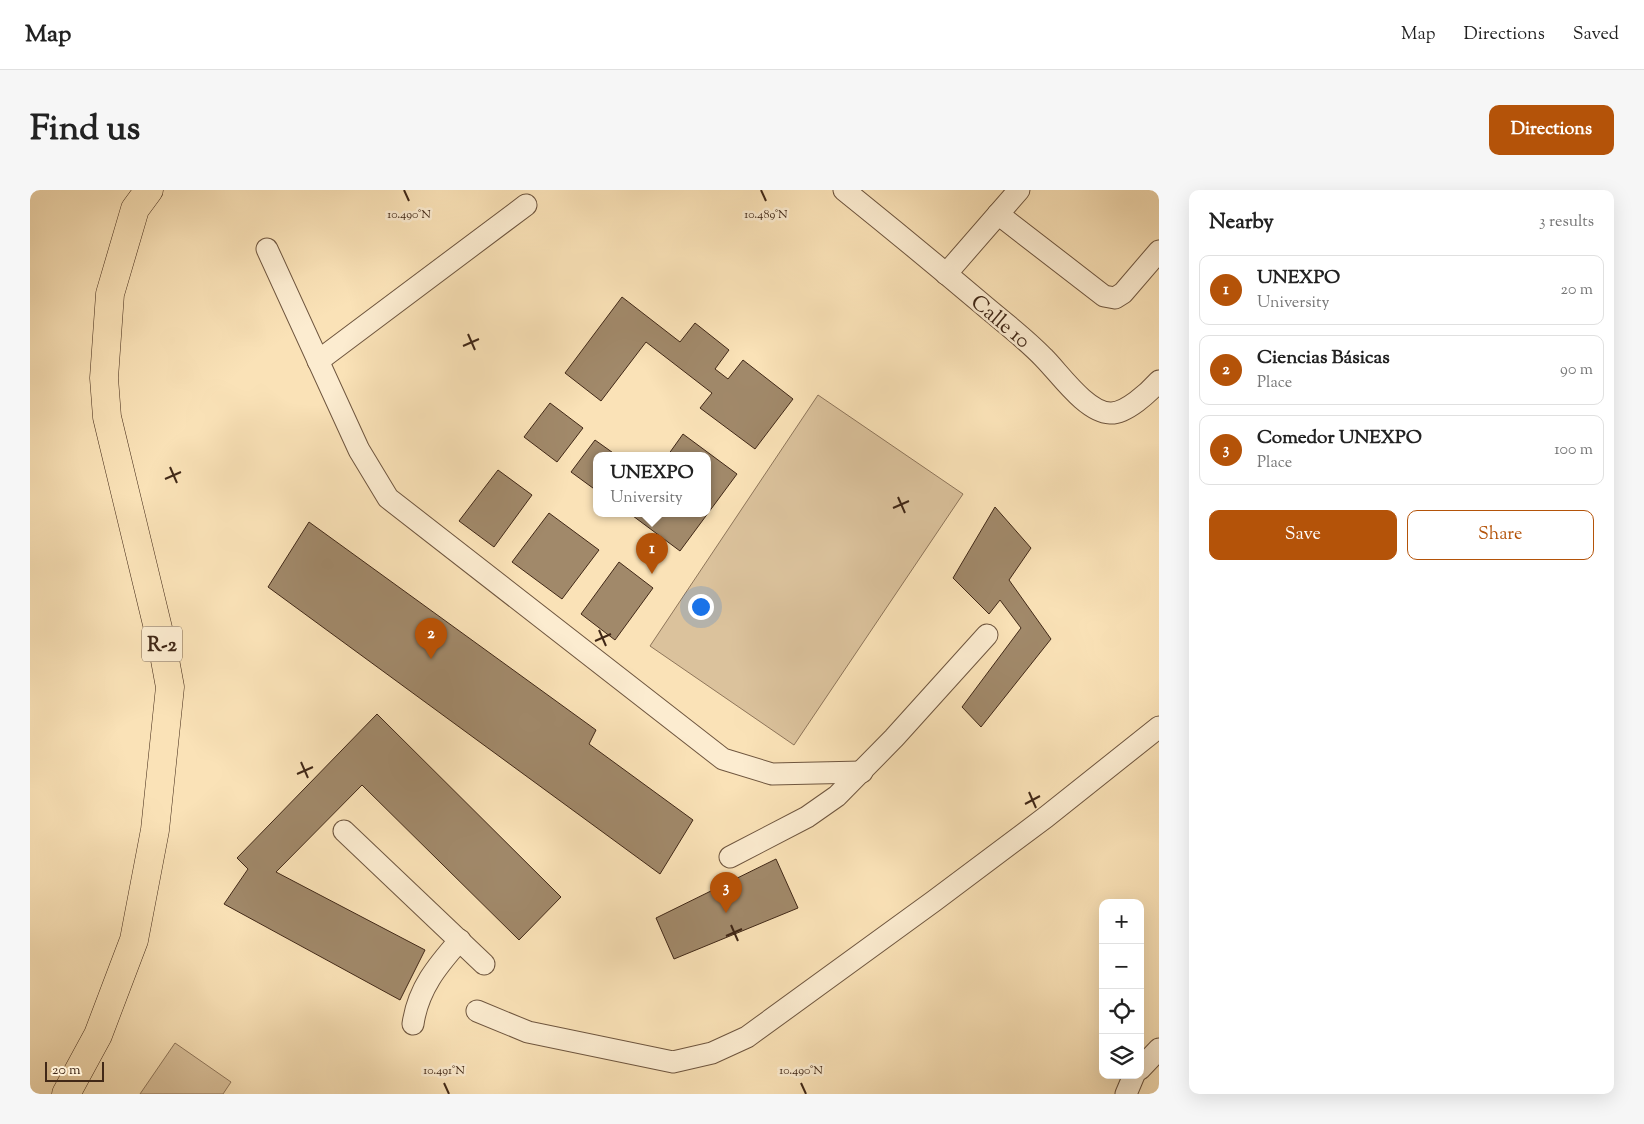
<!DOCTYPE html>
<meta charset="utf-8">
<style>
body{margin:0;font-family:"Sorts Mill Goudy",serif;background:#f6f6f6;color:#222}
.controls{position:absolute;right:15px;bottom:15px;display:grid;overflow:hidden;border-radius:10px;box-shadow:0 5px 20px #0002}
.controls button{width:45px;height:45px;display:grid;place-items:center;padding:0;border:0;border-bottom:1px solid #e0e0e0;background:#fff;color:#222;font:25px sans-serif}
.scale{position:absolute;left:15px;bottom:12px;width:59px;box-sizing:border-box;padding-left:5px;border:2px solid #412817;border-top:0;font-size:14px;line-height:18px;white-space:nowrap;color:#412817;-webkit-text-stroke:4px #fcecd0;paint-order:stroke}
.you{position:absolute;left:670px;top:416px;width:18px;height:18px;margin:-12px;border:4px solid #fff;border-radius:50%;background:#1a73e8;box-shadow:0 0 0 8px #1a73e833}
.badge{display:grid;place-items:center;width:32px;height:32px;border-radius:50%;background:#b45309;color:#fff;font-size:16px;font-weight:700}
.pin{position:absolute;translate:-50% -41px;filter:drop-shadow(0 1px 2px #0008)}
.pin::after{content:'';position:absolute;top:26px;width:18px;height:15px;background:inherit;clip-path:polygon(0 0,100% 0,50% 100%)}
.popup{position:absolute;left:563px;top:262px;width:118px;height:65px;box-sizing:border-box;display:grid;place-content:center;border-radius:10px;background:#fff;filter:drop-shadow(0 1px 4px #0005);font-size:16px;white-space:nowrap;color:#767676}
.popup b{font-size:19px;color:#222}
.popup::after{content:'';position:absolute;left:50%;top:100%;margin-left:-10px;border:10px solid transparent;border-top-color:#fff}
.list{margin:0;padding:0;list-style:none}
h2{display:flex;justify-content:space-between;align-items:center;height:65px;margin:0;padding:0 20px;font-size:21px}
h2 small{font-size:16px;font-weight:400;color:#767676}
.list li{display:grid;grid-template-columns:32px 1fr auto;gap:15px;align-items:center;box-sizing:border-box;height:70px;margin:0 10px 10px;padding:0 10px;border:1px solid #e0e0e0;border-radius:10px}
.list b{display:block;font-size:19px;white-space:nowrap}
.list p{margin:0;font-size:16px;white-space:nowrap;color:#767676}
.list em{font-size:16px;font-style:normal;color:#767676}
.actions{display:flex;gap:10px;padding:15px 20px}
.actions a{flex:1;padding:11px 0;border:1px solid #b45309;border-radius:10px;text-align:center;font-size:18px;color:#b45309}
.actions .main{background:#b45309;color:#fff}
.icon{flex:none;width:28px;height:28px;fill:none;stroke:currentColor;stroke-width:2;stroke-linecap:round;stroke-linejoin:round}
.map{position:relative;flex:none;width:1129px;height:904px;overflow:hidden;border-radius:10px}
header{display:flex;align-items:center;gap:30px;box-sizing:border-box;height:70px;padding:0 25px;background:#fff;border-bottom:1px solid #e0e0e0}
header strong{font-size:24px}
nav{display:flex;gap:28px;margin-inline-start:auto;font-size:18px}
.intro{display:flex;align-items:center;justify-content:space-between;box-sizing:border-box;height:120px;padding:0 30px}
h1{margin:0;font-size:35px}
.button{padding:12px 22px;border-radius:10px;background:#b45309;color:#fff;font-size:18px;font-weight:700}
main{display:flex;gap:30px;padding:0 30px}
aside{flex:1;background:#fff;border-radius:10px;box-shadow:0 5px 20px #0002}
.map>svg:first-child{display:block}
.green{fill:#dbc29c;stroke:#8e755a}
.building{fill:#a1896a;stroke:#412817}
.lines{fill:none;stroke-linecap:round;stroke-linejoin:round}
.minor-casing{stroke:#6f563f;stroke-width:23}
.major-casing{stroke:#412817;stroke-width:29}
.minor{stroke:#fcecd0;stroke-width:21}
.major{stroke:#fae2b7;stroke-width:28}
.ticks{fill:none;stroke:#412817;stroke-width:2}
.labels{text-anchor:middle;stroke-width:5;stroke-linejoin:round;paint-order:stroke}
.shield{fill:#fcecd0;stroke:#79634e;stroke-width:1}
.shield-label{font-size:20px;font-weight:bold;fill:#412817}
.street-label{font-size:21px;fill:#412817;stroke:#fcecd0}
.ticks-label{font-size:12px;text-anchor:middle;fill:#412817;stroke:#fcecd0;stroke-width:5;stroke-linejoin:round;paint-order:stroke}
</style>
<header>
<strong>Map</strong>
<nav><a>Map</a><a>Directions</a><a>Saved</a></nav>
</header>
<div class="intro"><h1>Find us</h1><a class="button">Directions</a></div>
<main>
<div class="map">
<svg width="1129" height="904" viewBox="0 0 1129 904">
<rect width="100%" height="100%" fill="#fae2b7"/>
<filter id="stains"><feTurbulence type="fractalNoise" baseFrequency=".004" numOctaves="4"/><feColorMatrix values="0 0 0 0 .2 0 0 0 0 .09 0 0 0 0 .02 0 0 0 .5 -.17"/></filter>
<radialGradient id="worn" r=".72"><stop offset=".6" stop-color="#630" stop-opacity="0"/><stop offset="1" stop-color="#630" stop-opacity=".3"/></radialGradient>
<!-- green -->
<g class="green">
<path d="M788,205L933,304L764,555L620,456Z"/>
<path d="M145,853L201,892L193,904H110Z"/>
</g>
<!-- building -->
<g class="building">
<path d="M592,107L650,152L665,133L699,160L685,179L698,189L713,170L763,209L725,259L670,218L682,203L616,152L571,211L535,183Z"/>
<path d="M520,213L553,238L527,272L494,247Z"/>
<path d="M653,244L707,284L650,361L599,323H677V265H638Z"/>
<path d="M565,250L586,265H567V301L541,282Z"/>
<path d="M468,280L502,305L464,357L429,331Z"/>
<path d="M965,317L1001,358L979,390L1021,449L951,537L932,517L991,438L970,410L959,424L923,388Z"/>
<path d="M519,323L569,360L532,409L482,372Z"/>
<path d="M279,332L566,540L559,554L663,630L630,684L238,397Z"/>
<path d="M589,372L623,398L585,450L551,424Z"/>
<path d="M347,524L531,707L489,750L332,595L246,682L395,760L370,810L194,714L218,679L207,668Z"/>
<path d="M746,669L768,718L644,769L626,728Z"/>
</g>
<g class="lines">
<!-- minor casing -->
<g class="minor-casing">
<g id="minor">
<path d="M814,0C860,37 906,75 951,113C972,131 995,148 1014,168C1030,184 1056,222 1080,223C1096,224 1119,202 1129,191"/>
<path d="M968,24L1074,106L1085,108L1093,103L1129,61"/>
<path d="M237,59L329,260L358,308L693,569L742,584L832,582"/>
<path d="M916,84L989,0"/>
<path d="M288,171L496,15"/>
<path d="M314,641L454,774"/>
<path d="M700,667L777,627L807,606L864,548L957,445"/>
<path d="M447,821L498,842L643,872L682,863L717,847L904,711L1016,627L1129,537"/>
<path d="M383,834C388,799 407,776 430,750"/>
<path d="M1110,879L1129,859"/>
<path d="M1096,904L1104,885"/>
</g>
</g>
<!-- major casing -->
<g class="major-casing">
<path id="major" d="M36,904L68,845L104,750L125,640L140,497L133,459L77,227L74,188L80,104L105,19L119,0"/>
</g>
<!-- minor -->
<use href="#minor" class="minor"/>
<!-- major -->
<use href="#major" class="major"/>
</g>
<!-- ticks -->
<path class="ticks" d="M374,0L379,11M731,0L736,11M438,144L445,160M433,156L449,149M140,277L147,293M135,289L151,282M868,307L875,323M863,318L879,311M569,440L576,456M565,451L581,444M271,572L278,588M267,584L283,577M999,602L1006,618M995,614L1010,606M701,735L708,751M696,746L712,739M414,893L419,904M771,893L776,904"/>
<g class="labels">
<!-- shield labels -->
<rect class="shield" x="112" y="436.5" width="40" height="35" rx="4"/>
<g class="shield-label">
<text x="132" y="461">R-2</text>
</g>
<!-- street labels -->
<g class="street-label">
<text transform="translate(971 131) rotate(40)" y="7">Calle 10</text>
</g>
</g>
<g class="ticks-label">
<text x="379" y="28">10.490°N</text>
<text x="736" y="28">10.489°N</text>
<text x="414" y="884">10.491°N</text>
<text x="771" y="884">10.490°N</text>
</g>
<rect width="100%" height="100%" filter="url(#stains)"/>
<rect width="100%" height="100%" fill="url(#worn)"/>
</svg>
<div class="controls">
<button>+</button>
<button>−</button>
<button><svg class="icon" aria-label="locate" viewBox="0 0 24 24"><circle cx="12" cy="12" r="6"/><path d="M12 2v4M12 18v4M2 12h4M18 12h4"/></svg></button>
<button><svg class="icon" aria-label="layers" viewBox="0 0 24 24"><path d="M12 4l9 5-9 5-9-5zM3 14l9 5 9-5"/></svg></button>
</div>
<div class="scale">20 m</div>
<div class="you"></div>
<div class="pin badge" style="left:622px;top:384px">1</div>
<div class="popup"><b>UNEXPO</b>University</div>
<div class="pin badge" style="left:401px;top:469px">2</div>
<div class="pin badge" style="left:696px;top:723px">3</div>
</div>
<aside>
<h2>Nearby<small>3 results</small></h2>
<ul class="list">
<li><span class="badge">1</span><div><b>UNEXPO</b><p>University</p></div><em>20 m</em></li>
<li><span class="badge">2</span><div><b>Ciencias Básicas</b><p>Place</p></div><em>90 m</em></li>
<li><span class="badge">3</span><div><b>Comedor UNEXPO</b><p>Place</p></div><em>100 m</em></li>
</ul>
<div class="actions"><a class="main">Save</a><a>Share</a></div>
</aside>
</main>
